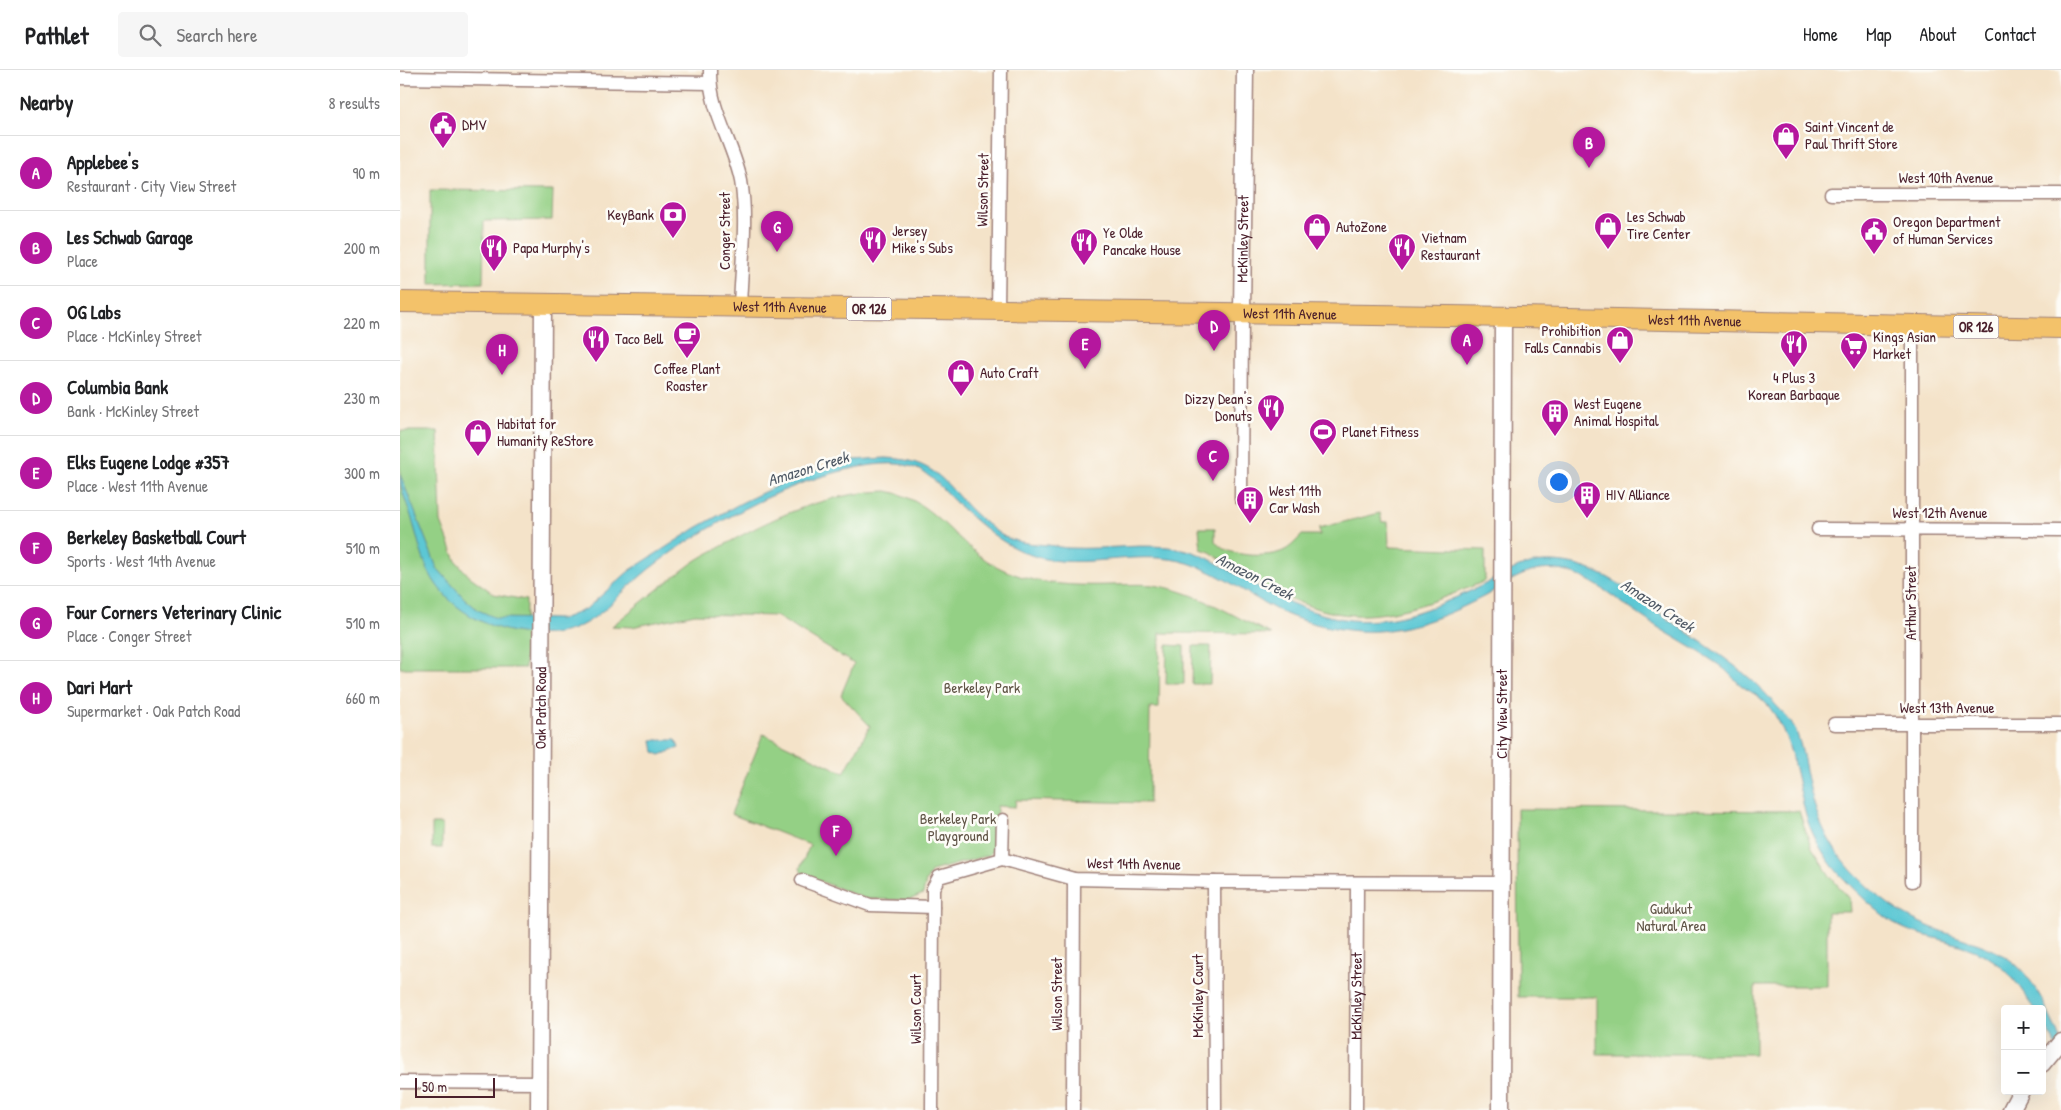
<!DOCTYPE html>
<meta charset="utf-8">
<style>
body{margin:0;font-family:"Patrick Hand",sans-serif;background:#f6f6f6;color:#202124}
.controls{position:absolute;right:15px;bottom:15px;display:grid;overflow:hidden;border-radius:5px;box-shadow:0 5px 20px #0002}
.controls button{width:45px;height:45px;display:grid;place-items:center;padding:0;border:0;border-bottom:1px solid #e0e0e0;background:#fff;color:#202124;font:25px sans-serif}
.scale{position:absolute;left:15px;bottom:12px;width:80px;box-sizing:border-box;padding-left:5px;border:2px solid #4a1f2b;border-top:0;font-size:14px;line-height:18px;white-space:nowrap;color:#4a1f2b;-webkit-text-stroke:4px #fdfcf7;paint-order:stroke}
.you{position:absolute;left:1158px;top:411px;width:18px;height:18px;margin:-12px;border:4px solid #fff;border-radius:50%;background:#1a73e8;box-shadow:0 0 0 8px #1a73e833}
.badge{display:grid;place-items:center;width:32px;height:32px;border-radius:50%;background:#b5179e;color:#fff;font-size:16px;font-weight:700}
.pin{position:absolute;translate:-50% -41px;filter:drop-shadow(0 1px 2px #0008)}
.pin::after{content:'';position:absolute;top:26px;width:18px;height:15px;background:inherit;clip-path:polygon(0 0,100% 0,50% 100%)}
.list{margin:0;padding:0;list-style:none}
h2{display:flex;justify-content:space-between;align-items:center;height:65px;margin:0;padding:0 20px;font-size:21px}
h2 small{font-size:16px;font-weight:400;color:#757577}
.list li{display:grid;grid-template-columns:32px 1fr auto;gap:15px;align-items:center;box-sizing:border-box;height:75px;padding:0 20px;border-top:1px solid #e0e0e0}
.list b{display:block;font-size:19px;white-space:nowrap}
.list p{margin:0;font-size:16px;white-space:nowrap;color:#757577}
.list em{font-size:16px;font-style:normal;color:#757577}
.icon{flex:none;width:28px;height:28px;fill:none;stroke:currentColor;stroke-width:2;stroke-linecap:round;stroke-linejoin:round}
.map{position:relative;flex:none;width:1661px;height:1040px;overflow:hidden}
header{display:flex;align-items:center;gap:30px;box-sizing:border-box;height:70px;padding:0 25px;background:#fff;border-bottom:1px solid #e0e0e0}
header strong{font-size:24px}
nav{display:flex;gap:28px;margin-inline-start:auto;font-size:18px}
.search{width:350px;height:45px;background:#f6f6f6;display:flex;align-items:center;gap:12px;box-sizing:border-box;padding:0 18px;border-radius:5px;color:#757577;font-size:19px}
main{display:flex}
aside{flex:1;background:#fff}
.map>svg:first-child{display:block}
.green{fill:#94d085;stroke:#6f7858}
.water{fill:#5bc7d4;stroke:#527380}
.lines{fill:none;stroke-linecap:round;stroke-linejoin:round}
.minor-casing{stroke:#9f817a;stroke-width:15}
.tertiary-casing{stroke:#9f817a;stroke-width:19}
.primary-casing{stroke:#9f817a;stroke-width:22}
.minor{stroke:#fff;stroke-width:12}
.tertiary{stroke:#fff;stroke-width:16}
.primary{stroke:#f3c26a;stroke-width:20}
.labels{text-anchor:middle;stroke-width:5;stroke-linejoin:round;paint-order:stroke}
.shield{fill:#fdfcf7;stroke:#806168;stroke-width:1}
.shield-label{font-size:14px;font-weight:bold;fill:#4a1f2b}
.poi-label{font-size:15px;fill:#4a1f2b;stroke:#fdfcf7;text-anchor:start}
.street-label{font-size:15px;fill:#4a1f2b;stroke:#fdfcf7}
.park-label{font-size:15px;fill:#605446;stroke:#fdfcf7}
.water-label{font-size:16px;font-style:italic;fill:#505a66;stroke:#fdfcf7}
</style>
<header>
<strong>Pathlet</strong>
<div class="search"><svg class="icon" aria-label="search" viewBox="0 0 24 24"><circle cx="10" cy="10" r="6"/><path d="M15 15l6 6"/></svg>Search here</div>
<nav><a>Home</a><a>Map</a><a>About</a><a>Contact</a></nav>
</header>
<main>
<aside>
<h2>Nearby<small>8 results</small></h2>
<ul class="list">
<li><span class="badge">A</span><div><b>Applebee's</b><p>Restaurant · City View Street</p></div><em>90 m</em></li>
<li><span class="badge">B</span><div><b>Les Schwab Garage</b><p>Place</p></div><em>200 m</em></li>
<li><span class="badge">C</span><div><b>OG Labs</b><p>Place · McKinley Street</p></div><em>220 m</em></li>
<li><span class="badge">D</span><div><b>Columbia Bank</b><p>Bank · McKinley Street</p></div><em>230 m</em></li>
<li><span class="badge">E</span><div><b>Elks Eugene Lodge #357</b><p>Place · West 11th Avenue</p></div><em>300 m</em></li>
<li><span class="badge">F</span><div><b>Berkeley Basketball Court</b><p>Sports · West 14th Avenue</p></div><em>510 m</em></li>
<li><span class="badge">G</span><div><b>Four Corners Veterinary Clinic</b><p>Place · Conger Street</p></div><em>510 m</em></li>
<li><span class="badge">H</span><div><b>Dari Mart</b><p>Supermarket · Oak Patch Road</p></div><em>660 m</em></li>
</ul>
</aside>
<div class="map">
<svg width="1661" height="1040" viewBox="0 0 1661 1040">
<rect width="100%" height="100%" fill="#fdfcf7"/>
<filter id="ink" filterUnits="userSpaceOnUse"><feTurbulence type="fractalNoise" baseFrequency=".02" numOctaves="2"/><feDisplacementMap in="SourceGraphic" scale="10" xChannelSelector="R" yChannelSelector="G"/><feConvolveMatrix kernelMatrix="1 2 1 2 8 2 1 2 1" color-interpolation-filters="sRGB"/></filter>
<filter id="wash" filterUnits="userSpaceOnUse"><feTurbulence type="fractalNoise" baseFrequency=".0096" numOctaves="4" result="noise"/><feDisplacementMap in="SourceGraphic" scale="20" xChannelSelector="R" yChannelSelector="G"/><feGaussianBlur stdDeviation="1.12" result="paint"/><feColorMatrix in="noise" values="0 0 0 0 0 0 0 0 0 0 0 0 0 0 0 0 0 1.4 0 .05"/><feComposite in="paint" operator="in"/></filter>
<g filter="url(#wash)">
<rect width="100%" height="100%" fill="#f4e3c9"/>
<!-- green -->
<g class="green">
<path d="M30,120L153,121L152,150L84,151L83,213L30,214Z"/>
<path d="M0,361H38L41,452L56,491L69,506L94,524L126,530L125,598H0Z"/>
<path d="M487,421C536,430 558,479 602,499C636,515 673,516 710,515C726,515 744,513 759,516C799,523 835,547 871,564L760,563L759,638H750L749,733L616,730L615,737L597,736L596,776L589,785L532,801L526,811L523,824L509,830L466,829L402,804L400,798L410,775L331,744L363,664L444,703L470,656L441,625L454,594L376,546L295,544L232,557L212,556C237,536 261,516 287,497C298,488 313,481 326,474C377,445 428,423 487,421Z"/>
<path d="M980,443L982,452H988L989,477L1085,480V511C1037,531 978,555 926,541C885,531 845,505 810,482L801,479L799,458H815V471C825,487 869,489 885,480C891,477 897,470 902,465H920L919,458Z"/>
<path d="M767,575L784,576V614H766Z"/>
<path d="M793,576H811L810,614H792Z"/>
<path d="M1117,739L1399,741L1411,777L1430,806L1449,829L1450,842H1427V916H1355V984H1197V927H1118Z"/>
<rect x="32" y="754" width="10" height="24"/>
</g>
<!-- water -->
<g class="water">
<path d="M486,388C545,390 547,423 587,454C593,459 599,464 605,467C619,473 633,474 648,475C656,476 663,478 670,478C707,480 745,472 782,479C806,484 826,499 848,511C879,529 915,546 951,550C995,555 1040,535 1079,517C1090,512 1100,505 1112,500C1139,487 1171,491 1198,503C1225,514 1248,535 1272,552C1308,577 1347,600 1375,634C1384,644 1392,651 1397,664C1403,680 1405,697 1409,714C1417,752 1432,783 1461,810C1479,828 1497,842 1521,853C1582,880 1616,871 1648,942C1655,959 1661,964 1661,983L1642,952V939H1634C1606,893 1591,883 1539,869C1523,865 1504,861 1491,851C1478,842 1456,822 1445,810C1429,795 1414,770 1407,749C1396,712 1392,653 1359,627C1354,623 1347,620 1342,616C1334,610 1328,601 1319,595C1294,577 1266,564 1241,546C1218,531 1198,512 1171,503C1159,499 1143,498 1131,502C1115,506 1099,518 1085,526C1047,546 1002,564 958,561C935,559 910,554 888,545C853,530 824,504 788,493C742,479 692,498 645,489C613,482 591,464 567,443C531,411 527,388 472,395C402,405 333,442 275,480C264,488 252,496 242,505C203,538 187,569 129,564C89,561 47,539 29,502C21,486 18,469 13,453C9,436 0,422 0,404L37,498L64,528L78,540L96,548L162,549L186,539L229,501L296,458L341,433L387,411L422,398L453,390Z"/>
<path d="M252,670H276L279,678L260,685L254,682Z"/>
</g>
</g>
<g filter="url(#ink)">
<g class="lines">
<!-- minor casing -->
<g class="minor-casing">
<g id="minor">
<path d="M310,0C309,40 333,72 341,111C348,151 341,197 340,238"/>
<path d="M0,8L310,13"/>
<path d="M1431,124H1661"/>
<path d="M598,240L601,0"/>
<path d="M841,429L842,243"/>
<path d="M1418,459L1661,460"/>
<path d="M1434,654H1661"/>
<path d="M602,789L603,750"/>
<path d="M402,810L470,835L533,837V818L539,807L602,789L674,809L814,812L1101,813"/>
<path d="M1512,811V256"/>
<path d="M814,812L815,1040"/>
<path d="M0,1012L139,1013"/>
<path d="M532,1040L533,837"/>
<path d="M673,1040L674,809"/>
<path id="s1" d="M956,1040L957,813"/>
</g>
</g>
<!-- tertiary casing -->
<g class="tertiary-casing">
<g id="tertiary">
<path id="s2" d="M842,243L845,0"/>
<path d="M1642,994L1661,971"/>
<path id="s3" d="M139,1040L143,234"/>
<path id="s4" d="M1101,1040L1103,247"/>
<path d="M1611,1040L1621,1021"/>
</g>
</g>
<!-- primary casing -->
<g class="primary-casing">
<g id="primary">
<path id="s5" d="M0,232L1120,247L1661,258"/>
</g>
</g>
<!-- minor -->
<use href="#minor" class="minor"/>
<!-- tertiary -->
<use href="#tertiary" class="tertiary"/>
<!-- primary -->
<use href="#primary" class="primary"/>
</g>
</g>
<!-- icons -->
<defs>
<g id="civic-pin" transform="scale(1.4375)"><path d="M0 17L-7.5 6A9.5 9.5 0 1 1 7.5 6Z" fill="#b5179e" stroke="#fdfcf7"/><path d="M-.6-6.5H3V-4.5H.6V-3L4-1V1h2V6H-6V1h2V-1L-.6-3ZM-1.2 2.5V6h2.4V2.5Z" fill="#fff"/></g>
<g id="shop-pin" transform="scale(1.4375)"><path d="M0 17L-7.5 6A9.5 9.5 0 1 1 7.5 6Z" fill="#b5179e" stroke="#fdfcf7"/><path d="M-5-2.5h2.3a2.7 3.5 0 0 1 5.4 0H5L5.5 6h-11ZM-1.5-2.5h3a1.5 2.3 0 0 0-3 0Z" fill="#fff"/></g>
<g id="bank-pin" transform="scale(1.4375)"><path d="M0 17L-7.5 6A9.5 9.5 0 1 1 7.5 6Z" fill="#b5179e" stroke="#fdfcf7"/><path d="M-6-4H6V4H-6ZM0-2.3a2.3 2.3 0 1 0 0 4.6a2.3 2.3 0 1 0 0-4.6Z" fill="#fff"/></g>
<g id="restaurant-pin" transform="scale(1.4375)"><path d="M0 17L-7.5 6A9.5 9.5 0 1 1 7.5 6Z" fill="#b5179e" stroke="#fdfcf7"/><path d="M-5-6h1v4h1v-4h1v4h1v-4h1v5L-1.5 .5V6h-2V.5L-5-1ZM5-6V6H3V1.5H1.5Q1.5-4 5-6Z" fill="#fff"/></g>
<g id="cafe-pin" transform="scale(1.4375)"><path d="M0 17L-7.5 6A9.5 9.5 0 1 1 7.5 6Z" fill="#b5179e" stroke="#fdfcf7"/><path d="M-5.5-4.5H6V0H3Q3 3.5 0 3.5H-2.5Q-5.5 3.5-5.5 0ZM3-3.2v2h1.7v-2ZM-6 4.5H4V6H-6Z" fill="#fff"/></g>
<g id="supermarket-pin" transform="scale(1.4375)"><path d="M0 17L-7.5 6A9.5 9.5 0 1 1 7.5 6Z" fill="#b5179e" stroke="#fdfcf7"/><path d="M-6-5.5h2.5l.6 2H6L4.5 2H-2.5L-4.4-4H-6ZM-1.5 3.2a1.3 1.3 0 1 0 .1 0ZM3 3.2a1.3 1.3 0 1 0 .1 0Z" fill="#fff"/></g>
<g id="building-pin" transform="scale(1.4375)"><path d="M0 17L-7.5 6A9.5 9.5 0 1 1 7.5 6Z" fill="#b5179e" stroke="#fdfcf7"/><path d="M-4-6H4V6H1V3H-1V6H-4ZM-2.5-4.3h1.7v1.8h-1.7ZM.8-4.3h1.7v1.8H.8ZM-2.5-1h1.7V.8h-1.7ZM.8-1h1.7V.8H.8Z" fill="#fff"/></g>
<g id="stadium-pin" transform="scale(1.4375)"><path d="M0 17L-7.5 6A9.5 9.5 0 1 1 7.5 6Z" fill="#b5179e" stroke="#fdfcf7"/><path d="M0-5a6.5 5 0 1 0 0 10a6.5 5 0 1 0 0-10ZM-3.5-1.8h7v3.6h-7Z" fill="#fff"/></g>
</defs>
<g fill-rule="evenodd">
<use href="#civic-pin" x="43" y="55"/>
<use href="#shop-pin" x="1386" y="66"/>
<use href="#bank-pin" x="273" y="145"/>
<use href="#shop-pin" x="1208" y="156"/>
<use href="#shop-pin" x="917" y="157"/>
<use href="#civic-pin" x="1474" y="161"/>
<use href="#restaurant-pin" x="473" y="170"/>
<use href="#restaurant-pin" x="684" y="172"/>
<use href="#restaurant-pin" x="1002" y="177"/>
<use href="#restaurant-pin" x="94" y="178"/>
<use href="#cafe-pin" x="287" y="265"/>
<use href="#restaurant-pin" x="196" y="269"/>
<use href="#shop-pin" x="1220" y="270"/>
<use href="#restaurant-pin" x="1394" y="274"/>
<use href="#supermarket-pin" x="1454" y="276"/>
<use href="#shop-pin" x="561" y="303"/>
<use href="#restaurant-pin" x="871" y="338"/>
<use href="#building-pin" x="1155" y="343"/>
<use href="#stadium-pin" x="923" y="362"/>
<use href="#shop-pin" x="78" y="363"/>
<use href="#building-pin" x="1187" y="425"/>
<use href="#building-pin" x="850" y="430"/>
</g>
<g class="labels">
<!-- shield labels -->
<g class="shield">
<rect x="446.5" y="227.5" width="45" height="23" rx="4"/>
<rect x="1553.5" y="245.5" width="45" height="23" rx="4"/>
</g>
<g class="shield-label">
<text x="469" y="244">OR 126</text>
<text x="1576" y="262">OR 126</text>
</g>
<!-- poi labels -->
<g class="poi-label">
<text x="62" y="60">DMV</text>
<text x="1405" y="62">Saint Vincent de<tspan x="1405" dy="17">Paul Thrift Store</tspan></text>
<text x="254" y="150" text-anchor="end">KeyBank</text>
<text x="1227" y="152">Les Schwab<tspan x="1227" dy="17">Tire Center</tspan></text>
<text x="1493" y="157">Oregon Department<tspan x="1493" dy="17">of Human Services</tspan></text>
<text x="936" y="162">AutoZone</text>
<text x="492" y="166">Jersey<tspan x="492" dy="17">Mike's Subs</tspan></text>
<text x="703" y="168">Ye Olde<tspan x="703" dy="17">Pancake House</tspan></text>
<text x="1021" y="173">Vietnam<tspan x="1021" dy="17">Restaurant</tspan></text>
<text x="113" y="183">Papa Murphy's</text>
<text x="1201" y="266" text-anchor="end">Prohibition<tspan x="1201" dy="17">Falls Cannabis</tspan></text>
<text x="1473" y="272">Kings Asian<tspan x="1473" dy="17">Market</tspan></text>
<text x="215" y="274">Taco Bell</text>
<text x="287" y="304" text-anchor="middle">Coffee Plant<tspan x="287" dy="17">Roaster</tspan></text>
<text x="580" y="308">Auto Craft</text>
<text x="1394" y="313" text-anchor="middle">4 Plus 3<tspan x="1394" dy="17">Korean Barbaque</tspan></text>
<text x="852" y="334" text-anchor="end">Dizzy Dean's<tspan x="852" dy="17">Donuts</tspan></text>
<text x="1174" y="339">West Eugene<tspan x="1174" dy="17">Animal Hospital</tspan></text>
<text x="97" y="359">Habitat for<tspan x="97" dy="17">Humanity ReStore</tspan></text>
<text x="942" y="367">Planet Fitness</text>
<text x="869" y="426">West 11th<tspan x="869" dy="17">Car Wash</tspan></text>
<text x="1206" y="430">HIV Alliance</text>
</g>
<!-- street labels -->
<g class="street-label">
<text x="1546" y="113">West 10th Avenue</text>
<text transform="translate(583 120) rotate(-89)" y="5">Wilson Street</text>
<text transform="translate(325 161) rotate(-90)" y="5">Conger Street</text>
<text dy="5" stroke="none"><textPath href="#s2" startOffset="74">McKinley Street</textPath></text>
<text dy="5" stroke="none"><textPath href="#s5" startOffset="380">West 11th Avenue</textPath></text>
<text dy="5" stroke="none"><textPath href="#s5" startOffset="890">West 11th Avenue</textPath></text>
<text dy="5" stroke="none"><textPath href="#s5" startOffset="1295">West 11th Avenue</textPath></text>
<text x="1540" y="448">West 12th Avenue</text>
<text transform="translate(1511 533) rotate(-90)" y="5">Arthur Street</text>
<text dy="5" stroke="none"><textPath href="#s3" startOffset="402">Oak Patch Road</textPath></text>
<text x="1547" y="643">West 13th Avenue</text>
<text dy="5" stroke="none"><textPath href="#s4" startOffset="396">City View Street</textPath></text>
<text transform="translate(734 794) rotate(1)" y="5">West 14th Avenue</text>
<text transform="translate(657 924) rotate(-90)" y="5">Wilson Street</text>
<text transform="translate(798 926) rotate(-90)" y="5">McKinley Court</text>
<text dy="5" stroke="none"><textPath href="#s1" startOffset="114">McKinley Street</textPath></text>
<text transform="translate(516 939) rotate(-90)" y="5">Wilson Court</text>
</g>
<!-- park labels -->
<g class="park-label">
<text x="582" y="623">Berkeley Park</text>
<text x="558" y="754">Berkeley Park<tspan x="558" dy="17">Playground</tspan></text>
<text x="1271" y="844">Gudukut<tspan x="1271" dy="17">Natural Area</tspan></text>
</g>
<!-- water labels -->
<g class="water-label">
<text transform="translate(408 398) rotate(-17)" y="6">Amazon Creek</text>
<text transform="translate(855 506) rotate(27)" y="6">Amazon Creek</text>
<text transform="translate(1258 535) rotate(33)" y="6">Amazon Creek</text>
</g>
</g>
</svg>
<div class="controls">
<button>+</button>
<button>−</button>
</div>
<div class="scale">50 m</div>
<div class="you"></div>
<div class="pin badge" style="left:1067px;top:295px">A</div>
<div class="pin badge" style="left:1189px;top:98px">B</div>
<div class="pin badge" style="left:813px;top:411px">C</div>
<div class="pin badge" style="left:814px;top:281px">D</div>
<div class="pin badge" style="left:685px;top:299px">E</div>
<div class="pin badge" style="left:436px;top:786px">F</div>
<div class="pin badge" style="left:377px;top:182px">G</div>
<div class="pin badge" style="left:102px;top:305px">H</div>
</div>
</main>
